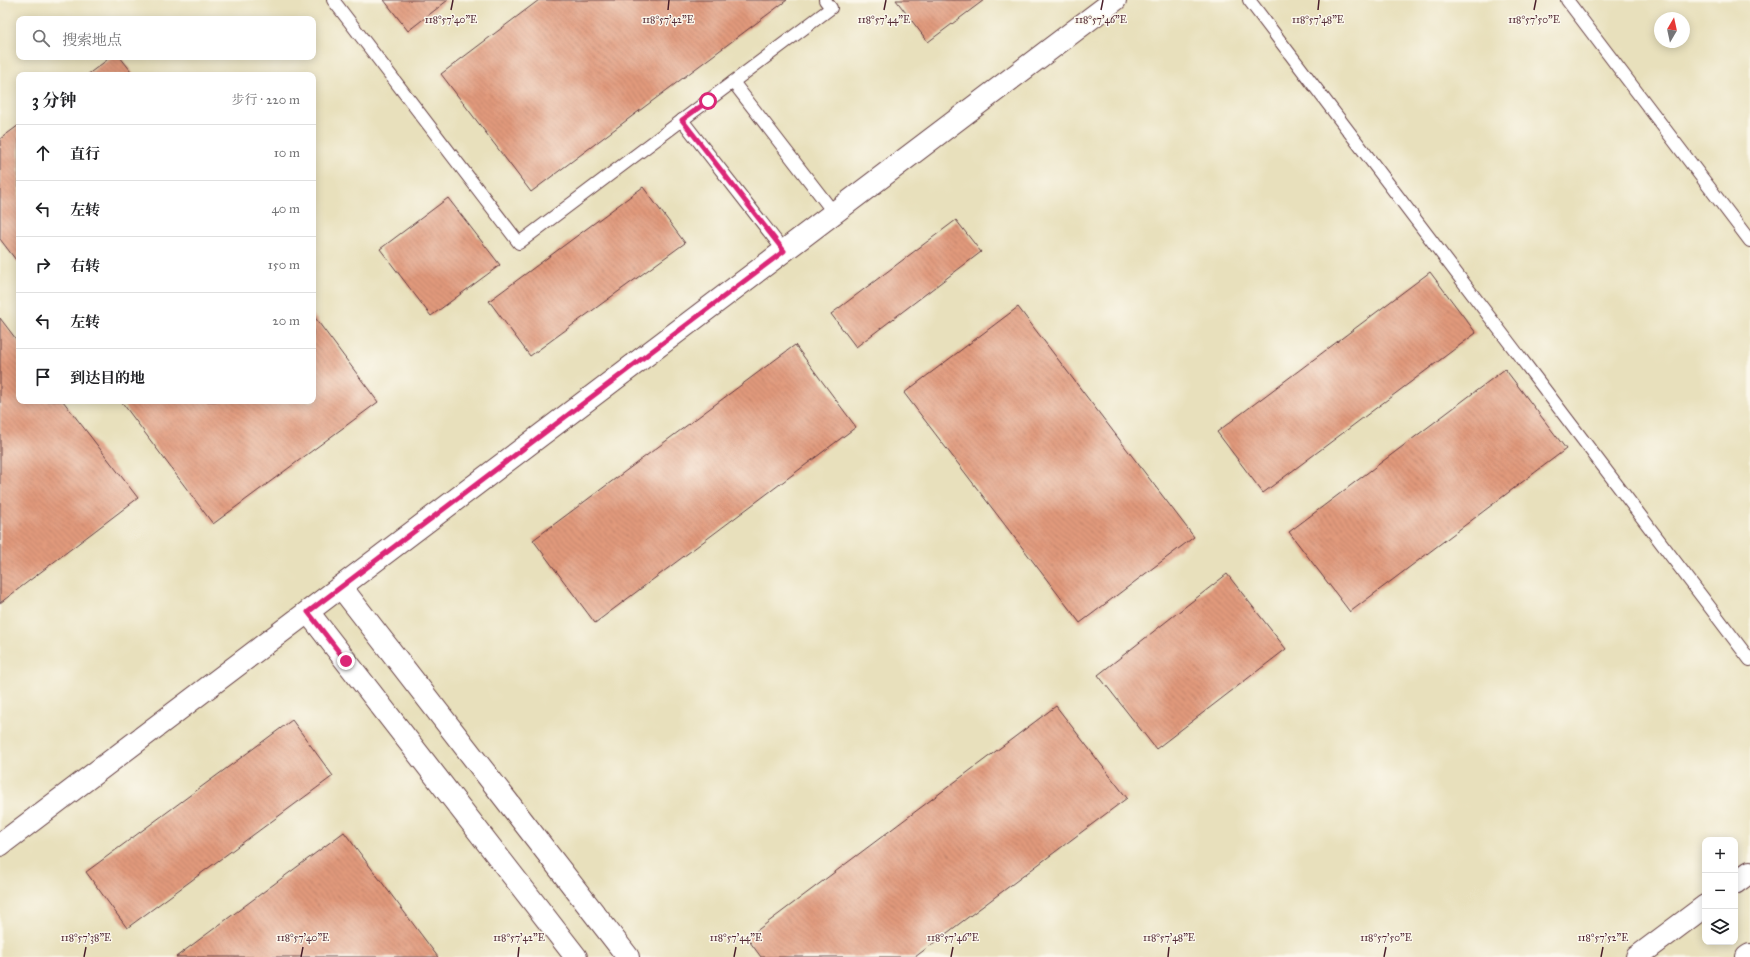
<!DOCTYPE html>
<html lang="zh">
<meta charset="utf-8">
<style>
body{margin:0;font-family:"IM FELL Great Primer","Noto Serif SC",serif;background:#f2f2f2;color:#202124}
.controls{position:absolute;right:12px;bottom:12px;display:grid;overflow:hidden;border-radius:8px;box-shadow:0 2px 10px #0003}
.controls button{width:36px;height:36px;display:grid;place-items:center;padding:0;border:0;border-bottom:1px solid #e0e0e0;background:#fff;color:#202124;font:20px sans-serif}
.compass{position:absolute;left:1654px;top:12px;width:36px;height:36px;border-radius:50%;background:#fff;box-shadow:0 2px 10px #0003;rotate:9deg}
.stop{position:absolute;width:12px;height:12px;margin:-9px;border:3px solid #db2777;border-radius:50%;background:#fff}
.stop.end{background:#db2777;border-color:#fff;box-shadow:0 1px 4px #0008}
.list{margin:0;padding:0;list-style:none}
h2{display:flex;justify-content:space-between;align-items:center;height:52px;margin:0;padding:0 16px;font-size:17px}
h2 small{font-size:13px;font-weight:400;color:#757577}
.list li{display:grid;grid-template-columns:26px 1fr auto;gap:12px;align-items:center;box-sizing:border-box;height:56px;padding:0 16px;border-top:1px solid #e0e0e0}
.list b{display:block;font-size:15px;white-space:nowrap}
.list em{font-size:13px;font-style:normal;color:#757577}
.icon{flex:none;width:22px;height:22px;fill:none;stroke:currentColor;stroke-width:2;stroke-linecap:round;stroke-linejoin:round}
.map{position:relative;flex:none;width:1750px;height:957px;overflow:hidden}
.search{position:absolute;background:#fff;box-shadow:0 2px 10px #0003;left:16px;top:16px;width:300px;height:44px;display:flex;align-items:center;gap:10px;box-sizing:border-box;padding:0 14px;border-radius:8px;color:#757577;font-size:15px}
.panel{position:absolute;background:#fff;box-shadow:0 2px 10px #0003;left:16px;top:72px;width:300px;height:332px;border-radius:8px}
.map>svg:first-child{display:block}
.building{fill:url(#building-back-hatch)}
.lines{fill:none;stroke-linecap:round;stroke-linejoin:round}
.lane-casing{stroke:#623c41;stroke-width:14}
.secondary-casing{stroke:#623c41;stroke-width:24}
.primary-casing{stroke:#623c41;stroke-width:24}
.lane{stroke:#fff;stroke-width:12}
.secondary{stroke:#fff;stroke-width:22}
.primary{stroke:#fff;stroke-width:22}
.route{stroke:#db2777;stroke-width:5}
.ticks{fill:none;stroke:#4a1f2b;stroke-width:1.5}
.ticks-label{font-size:10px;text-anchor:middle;fill:#4a1f2b;stroke:#fbf7ec;stroke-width:3;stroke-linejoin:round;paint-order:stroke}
</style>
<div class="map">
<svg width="1750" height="957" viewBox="0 0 1750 957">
<defs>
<pattern id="building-back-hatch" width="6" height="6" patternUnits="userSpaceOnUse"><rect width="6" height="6" fill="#e19a7c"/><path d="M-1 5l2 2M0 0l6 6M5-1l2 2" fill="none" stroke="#b87d66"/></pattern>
</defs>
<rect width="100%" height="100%" fill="#fbf7ec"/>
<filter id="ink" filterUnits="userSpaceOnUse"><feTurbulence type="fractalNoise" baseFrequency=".025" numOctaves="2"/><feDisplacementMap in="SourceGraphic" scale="8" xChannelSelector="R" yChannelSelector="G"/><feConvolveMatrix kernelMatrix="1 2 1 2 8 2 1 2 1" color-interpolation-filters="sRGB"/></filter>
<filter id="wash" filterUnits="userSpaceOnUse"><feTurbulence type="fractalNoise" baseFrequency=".012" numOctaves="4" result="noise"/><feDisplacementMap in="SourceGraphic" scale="16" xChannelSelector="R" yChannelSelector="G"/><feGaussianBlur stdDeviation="0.9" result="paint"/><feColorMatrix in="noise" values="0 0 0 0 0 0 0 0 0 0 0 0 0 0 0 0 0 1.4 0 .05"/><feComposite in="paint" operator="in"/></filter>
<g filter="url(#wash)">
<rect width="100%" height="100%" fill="#e8e0bc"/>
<g id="blocks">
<!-- building -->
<g class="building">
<path d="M384,0H448L408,31Z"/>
<path d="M539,0H787L531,192L441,74Z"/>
<path d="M896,0H984L928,42Z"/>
<path d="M111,57H120L134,75H87Z"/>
<path d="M19,125V264L0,239V139Z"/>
<path d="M643,187L685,243L530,356L489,301Z"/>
<path d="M448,198L500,265L431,316L380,249Z"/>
<path d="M956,220L981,252L856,347L831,314Z"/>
<path d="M1430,272L1476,333L1263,493L1217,432Z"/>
<path d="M1018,307L1194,537L1080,623L904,393Z"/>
<path d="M313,315L378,402L213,524L121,401H313Z"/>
<path d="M0,318L19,343V401H63L138,498L0,603Z"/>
<path d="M795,345L856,427L595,623L533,540Z"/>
<path d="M1505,369L1566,449L1350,612L1289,532Z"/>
<path d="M1227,574L1286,649L1156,749L1098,675Z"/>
<path d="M1056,706L1127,798L915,957H761L747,938Z"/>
<path d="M292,720L333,776L127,928L86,872Z"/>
<path d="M344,832L438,957H176Z"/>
</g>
</g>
</g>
<g filter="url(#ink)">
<use href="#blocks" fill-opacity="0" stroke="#623c41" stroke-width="1"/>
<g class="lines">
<!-- lane casing -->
<g class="lane-casing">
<g id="lane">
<path d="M333,0L519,243L831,8L825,0"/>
<path d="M1249,0L1750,660"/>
<path d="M1567,0L1750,241"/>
<path d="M733,82L834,213"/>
<path d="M682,120L784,251"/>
</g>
</g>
<!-- secondary casing -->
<g class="secondary-casing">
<g id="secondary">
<path d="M341,587L628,957"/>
<path d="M308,612L576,957"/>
<path d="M0,845L1115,0"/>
</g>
</g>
<!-- primary casing -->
<g class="primary-casing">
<g id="primary">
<path d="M1735,883L1750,872"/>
<path d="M1637,957L1705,906"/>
<path d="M1747,957L1750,955"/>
</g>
</g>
<!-- lane -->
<use href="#lane" class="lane"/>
<!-- secondary -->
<use href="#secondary" class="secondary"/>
<!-- primary -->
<use href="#primary" class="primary"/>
</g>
</g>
<g class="lines" filter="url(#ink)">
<!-- route -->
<path class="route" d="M346,661L308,612L784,251L682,120L708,101"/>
</g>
<!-- ticks -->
<path class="ticks" d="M451,10L453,0M668,10L669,0M884,10L886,0M1101,10L1103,0M1318,10L1319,0M1534,10L1536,0M84,957L86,947M301,957L303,947M518,957L519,947M734,957L736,947M951,957L953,947M1168,957L1169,947M1384,957L1386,947M1601,957L1603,947"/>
<g class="ticks-label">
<text x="668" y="23">118°57'42"E</text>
<text x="1318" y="23">118°57'48"E</text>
<text x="1534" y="23">118°57'50"E</text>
<text x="451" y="23">118°57'40"E</text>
<text x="884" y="23">118°57'44"E</text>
<text x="1101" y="23">118°57'46"E</text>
<text x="86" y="941">118°57'38"E</text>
<text x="303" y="941">118°57'40"E</text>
<text x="519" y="941">118°57'42"E</text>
<text x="736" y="941">118°57'44"E</text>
<text x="953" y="941">118°57'46"E</text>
<text x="1169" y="941">118°57'48"E</text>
<text x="1386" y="941">118°57'50"E</text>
<text x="1603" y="941">118°57'52"E</text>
</g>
</svg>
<div class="controls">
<button>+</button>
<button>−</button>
<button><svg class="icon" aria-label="layers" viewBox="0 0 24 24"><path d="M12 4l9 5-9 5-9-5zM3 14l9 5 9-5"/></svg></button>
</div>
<svg class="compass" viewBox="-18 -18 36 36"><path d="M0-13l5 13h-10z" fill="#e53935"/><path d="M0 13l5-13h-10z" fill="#757577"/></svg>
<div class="stop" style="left:708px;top:101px"></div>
<div class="stop end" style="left:346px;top:661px"></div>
<div class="search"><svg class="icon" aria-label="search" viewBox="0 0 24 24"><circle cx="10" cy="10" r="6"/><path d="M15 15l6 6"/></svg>搜索地点</div>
<section class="panel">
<h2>3 分钟<small>步行 · 220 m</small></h2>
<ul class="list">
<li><svg class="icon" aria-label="ahead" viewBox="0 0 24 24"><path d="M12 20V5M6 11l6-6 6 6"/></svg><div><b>直行</b></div><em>10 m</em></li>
<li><svg class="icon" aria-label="left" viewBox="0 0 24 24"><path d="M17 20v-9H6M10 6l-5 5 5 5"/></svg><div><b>左转</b></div><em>40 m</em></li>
<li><svg class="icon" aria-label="right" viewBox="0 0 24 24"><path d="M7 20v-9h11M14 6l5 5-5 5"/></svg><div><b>右转</b></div><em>150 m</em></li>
<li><svg class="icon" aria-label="left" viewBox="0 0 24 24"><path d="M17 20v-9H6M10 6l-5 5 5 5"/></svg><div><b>左转</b></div><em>20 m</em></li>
<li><svg class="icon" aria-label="arrive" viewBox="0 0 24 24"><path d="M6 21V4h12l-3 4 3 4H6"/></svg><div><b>到达目的地</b></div></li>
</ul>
</section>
</div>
